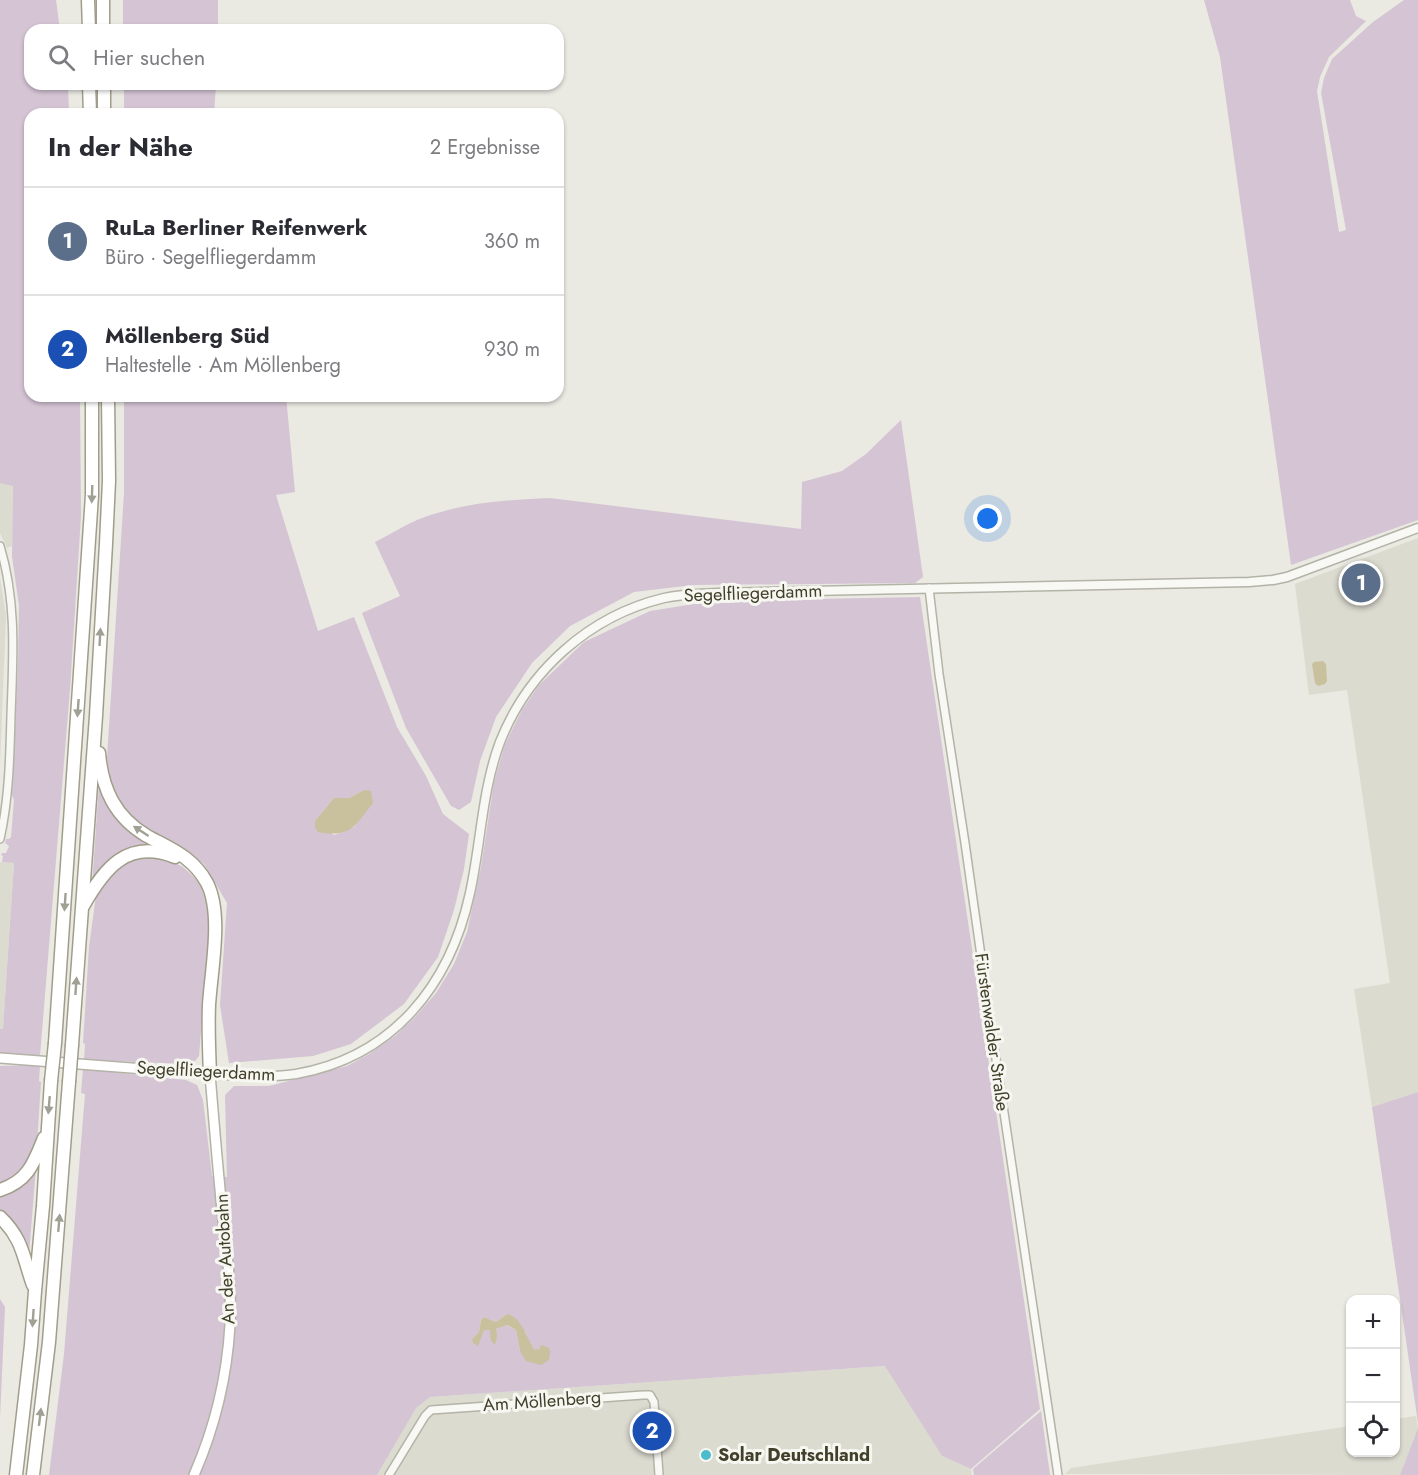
<!DOCTYPE html>
<html lang="de">
<meta charset="utf-8">
<style>
body{margin:0;font-family:Jost,sans-serif;background:#f7f7f7;color:#2b2b33}
.controls{position:absolute;right:18px;bottom:18px;display:grid;overflow:hidden;border-radius:12px;box-shadow:0 2px 4px #0004}
.controls button{width:54px;height:54px;display:grid;place-items:center;padding:0;border:0;border-bottom:2px solid #e1e1e2;background:#fff;color:#2b2b33;font:30px sans-serif}
.you{position:absolute;left:988px;top:519px;width:21px;height:21px;margin:-15px;border:4px solid #fff;border-radius:50%;background:#1a73e8;box-shadow:0 0 0 9px #1a73e833}
.badge{display:grid;place-items:center;width:39px;height:39px;border-radius:50%;background:#d93025;color:#fff;font-size:20px;font-weight:700}
.pin{position:absolute;translate:-50% -50%;border:3px solid #fff;box-shadow:0 2px 6px #0006}
.list{margin:0;padding:0;list-style:none}
h2{display:flex;justify-content:space-between;align-items:center;height:78px;margin:0;padding:0 24px;font-size:26px}
h2 small{font-size:20px;font-weight:400;color:#7c7c81}
.list li{display:grid;grid-template-columns:39px 1fr auto;gap:18px;align-items:center;box-sizing:border-box;height:108px;padding:0 24px;border-top:2px solid #e1e1e2}
.list b{display:block;font-size:22px;white-space:nowrap}
.list p{margin:0;font-size:20px;white-space:nowrap;color:#7c7c81}
.list em{font-size:20px;font-style:normal;color:#7c7c81}
.icon{flex:none;width:33px;height:33px;fill:none;stroke:currentColor;stroke-width:2;stroke-linecap:round;stroke-linejoin:round}
.map{position:relative;flex:none;width:1418px;height:1475px;overflow:hidden}
.search{position:absolute;background:#fff;box-shadow:0 2px 4px #0004;left:24px;top:24px;width:540px;height:66px;display:flex;align-items:center;gap:15px;box-sizing:border-box;padding:0 21px;border-radius:18px;color:#7c7c81;font-size:22px}
.panel{position:absolute;background:#fff;box-shadow:0 2px 4px #0004;left:24px;top:108px;width:540px;height:294px;border-radius:18px}
.map>svg:first-child{display:block}
.built{fill:#dcdbd0}
.green{fill:#d4c4d4;fill-rule:evenodd}
.water{fill:#c9c09e}
.lines{fill:none;stroke-linecap:round;stroke-linejoin:round}
.minor-casing{stroke:#b4b3a7;stroke-width:10}
.tertiary-casing{stroke:#b4b3a7;stroke-width:11}
.secondary-casing{stroke:#b4b3a7;stroke-width:12}
.motorway-casing{stroke:#a09e8a;stroke-width:15}
.minor{stroke:#f8f8f5;stroke-width:7}
.tertiary{stroke:#f8f8f5;stroke-width:8}
.secondary{stroke:#fff;stroke-width:9}
.motorway{stroke:#fff;stroke-width:12}
.motorway-bridge-casing{stroke:#a09e8a;stroke-width:15;stroke-linecap:butt}
.motorway-bridge{stroke:#fff;stroke-width:12}
.oneway{fill:#a0a095}
.poi-dot{fill:#4bbccb;stroke:#f7f7f2;stroke-width:2}
.labels{text-anchor:middle;stroke-width:6;stroke-linejoin:round;paint-order:stroke}
.street-label{font-size:18px;fill:#42402b;stroke:#f7f7f2}
.poi-label{font-size:18px;font-weight:bold;fill:#42402b;stroke:#f7f7f2;text-anchor:start}
</style>
<div class="map">
<svg width="1418" height="1475" viewBox="0 0 1418 1475">
<rect width="100%" height="100%" fill="#eae9e2"/>
<!-- built -->
<g class="built">
<path d="M0,483L13,485L12,546L7,548L0,533Z"/>
<path d="M1418,538V1092L1372,1107L1354,989L1390,983L1347,690L1309,695L1295,584Z"/>
<path d="M0,578L6,615L0,765Z"/>
<path d="M0,862L14,863L3,1029H0Z"/>
<path d="M886,1366L942,1456L971,1469L972,1475H377L416,1407L430,1397Z"/>
<path d="M1416,1416L1418,1428L1400,1475L1065,1474L1071,1468L1350,1426V1452H1396V1419Z"/>
</g>
<!-- green -->
<g class="green">
<path d="M0,0H56L60,30H30V84H68L69,114H30V396H80L81,516L70,689L40,1056L0,1053V1029H3L14,863L2,862L3,856L1,855L2,853H6L9,846L5,843L6,839H9L11,837L14,800L12,795L18,662L19,606L12,556L13,486L0,483Z"/>
<rect x="123" y="0" width="95" height="30"/>
<path d="M1204,0H1350L1356,16L1366,21L1329,57L1320,77L1317,91L1339,232L1346,230L1321,93L1324,78L1332,59L1373,22L1404,0H1418V520L1291,565L1220,57Z"/>
<path d="M124,84H216L214,114H124Z"/>
<path d="M124,396H286L295,492L276,495L318,631L354,617L397,727L426,776L443,814L469,834L464,869L454,910L438,957L404,1004L351,1044L313,1056L229,1063L220,1005L227,903L204,864L132,818L112,789L107,758L124,493ZM364,790L355,826L344,832L334,835L315,821L334,798H349Z"/>
<path d="M901,420L923,577L915,583L693,585L634,592L570,626L532,663L496,717L480,761L471,802L459,810L451,806L406,728L362,613L400,596L375,542C389,535 403,526 417,520C459,503 505,500 550,498L801,529L802,482L842,471L866,454Z"/>
<path d="M920,597L1040,1409L971,1469L942,1456L885,1366L430,1397L416,1408L377,1475H49L64,1354L85,1094L81,1093L83,1069L186,1080L197,1085L203,1100L212,1176L227,1177L225,1095L234,1086H269L347,1066L369,1054L395,1036L415,1017L436,993L454,964L467,932L481,867L494,782L505,744L522,710L539,685L584,642L650,611L713,601ZM507,1314L526,1333L528,1341L534,1349L539,1351H520L516,1330L506,1325L496,1329L484,1330L472,1339L479,1332L481,1320L484,1317L496,1322Z"/>
<path d="M99,784L102,790L167,849L149,848L92,885Z"/>
<path d="M149,856L167,859L183,867L196,879L201,887L207,905L209,934L199,1056L195,1061L186,1064L84,1060L85,1044L83,1043L89,947L96,895L116,868L134,859Z"/>
<path d="M30,1065L40,1066L39,1081L41,1082L37,1144L25,1170L0,1187V1066Z"/>
<path d="M1418,1092V1423L1372,1107Z"/>
<path d="M36,1167L29,1254L0,1211V1194Z"/>
<path d="M0,1299L5,1307L0,1418Z"/>
<path d="M1041,1411L1050,1475H974L973,1469Z"/>
<path d="M1418,1428V1475H1400Z"/>
</g>
<!-- water -->
<g class="water">
<path d="M1323,661L1326,664L1327,681L1325,684L1318,686L1315,683L1312,664L1314,662Z"/>
<path d="M364,790L371,791L373,803C354,827 351,838 318,832L315,827V821L334,798H349Z"/>
<path d="M507,1314C523,1318 526,1338 534,1349L539,1350L541,1345L549,1348L550,1352L549,1360L541,1365L526,1361L520,1351L516,1330L507,1325L496,1329L497,1336L495,1345L491,1341L490,1330H484L478,1346L473,1343L472,1339L479,1332L481,1320L484,1317L496,1322Z"/>
</g>
<g class="lines">
<!-- minor casing -->
<g class="minor-casing">
<g id="minor">
<path d="M0,546C17,603 13,657 11,715C10,756 9,799 0,839"/>
<path d="M929,588L939,674L965,843L989,1012L1058,1475"/>
<path d="M389,1475L425,1416L431,1410L643,1395H650L654,1402L659,1475"/>
</g>
</g>
<!-- tertiary casing -->
<g class="tertiary-casing">
<path id="tertiary" d="M210,1074C239,1076 268,1078 296,1074C393,1057 450,985 470,893C481,843 482,790 500,742C528,671 589,616 664,598C682,594 700,594 718,593L1249,582L1273,580L1287,577L1418,528"/>
</g>
<!-- secondary casing -->
<g class="secondary-casing">
<path id="secondary" d="M0,1058L210,1074C214,1123 218,1171 223,1220C227,1255 232,1289 230,1325C227,1376 215,1427 194,1475"/>
</g>
<!-- motorway casing -->
<g class="motorway-casing">
<g id="motorway">
<path d="M88,0L89,30"/>
<path d="M103,0V30"/>
<path d="M89,84L90,114"/>
<path d="M104,84V114"/>
<path d="M99,753C102,789 115,817 147,836C171,849 193,857 207,883C223,914 211,971 209,1005C208,1028 209,1051 210,1074"/>
<path d="M83,906C104,869 127,838 175,857"/>
<path d="M55,1043L92,495V396"/>
<path d="M72,1045L96,716L106,544L109,481L108,396"/>
<path d="M0,1190C28,1181 34,1163 44,1138"/>
<path d="M0,1217C23,1239 23,1257 33,1285"/>
<path d="M16,1475L31,1345L35,1291L43,1206L51,1081"/>
<path d="M33,1475L49,1342L69,1082"/>
</g>
</g>
<!-- minor -->
<use href="#minor" class="minor"/>
<!-- tertiary -->
<use href="#tertiary" class="tertiary"/>
<!-- secondary -->
<use href="#secondary" class="secondary"/>
<!-- motorway -->
<use href="#motorway" class="motorway"/>
<!-- motorway-bridge casing -->
<g class="motorway-bridge-casing">
<g id="motorway-bridge">
<path d="M51,1081L55,1043"/>
<path d="M69,1082L72,1045"/>
</g>
</g>
<!-- motorway-bridge -->
<use href="#motorway-bridge" class="motorway-bridge"/>
</g>
<!-- one-way arrows -->
<defs><path id="oneway-solid" d="M-6-.8H1V-3.2L6.5 0L1 3.2V.8H-6Z" transform="scale(1.5)"/></defs>
<g class="oneway">
<use href="#oneway-solid" transform="translate(92 494) rotate(92)"/>
<use href="#oneway-solid" transform="translate(100 637) rotate(-87)"/>
<use href="#oneway-solid" transform="translate(78 708) rotate(94)"/>
<use href="#oneway-solid" transform="translate(141 831) rotate(-147)"/>
<use href="#oneway-solid" transform="translate(65 902) rotate(94)"/>
<use href="#oneway-solid" transform="translate(76 986) rotate(-86)"/>
<use href="#oneway-solid" transform="translate(49 1105) rotate(95)"/>
<use href="#oneway-solid" transform="translate(59 1223) rotate(-85)"/>
<use href="#oneway-solid" transform="translate(33 1318) rotate(94)"/>
<use href="#oneway-solid" transform="translate(40 1417) rotate(-83)"/>
</g>
<!-- markers -->
<circle class="poi-dot" cx="706" cy="1455" r="6"/>
<g class="labels">
<!-- street labels -->
<g class="street-label">
<text transform="translate(753 593) rotate(-2)" y="6">Segelfliegerdamm</text>
<text transform="translate(992 1032) rotate(82)" y="6">Fürstenwalder Straße</text>
<text transform="translate(206 1071) rotate(3)" y="6">Segelfliegerdamm</text>
<text transform="translate(225 1259) rotate(-93)" y="6">An der Autobahn</text>
<text transform="translate(542 1401) rotate(-4)" y="6">Am Möllenberg</text>
</g>
<!-- poi labels -->
<g class="poi-label">
<text x="718" y="1461">Solar Deutschland</text>
</g>
</g>
</svg>
<div class="controls">
<button>+</button>
<button>−</button>
<button><svg class="icon" aria-label="locate" viewBox="0 0 24 24"><circle cx="12" cy="12" r="6"/><path d="M12 2v4M12 18v4M2 12h4M18 12h4"/></svg></button>
</div>
<div class="you"></div>
<div class="pin badge" style="left:1361px;top:583px;background:#5c6f8a">1</div>
<div class="pin badge" style="left:652px;top:1431px;background:#1a4fb4">2</div>
<div class="search"><svg class="icon" aria-label="search" viewBox="0 0 24 24"><circle cx="10" cy="10" r="6"/><path d="M15 15l6 6"/></svg>Hier suchen</div>
<section class="panel">
<h2>In der Nähe<small>2 Ergebnisse</small></h2>
<ul class="list">
<li><span class="badge" style="background:#5c6f8a">1</span><div><b>RuLa Berliner Reifenwerk</b><p>Büro · Segelfliegerdamm</p></div><em>360 m</em></li>
<li><span class="badge" style="background:#1a4fb4">2</span><div><b>Möllenberg Süd</b><p>Haltestelle · Am Möllenberg</p></div><em>930 m</em></li>
</ul>
</section>
</div>
